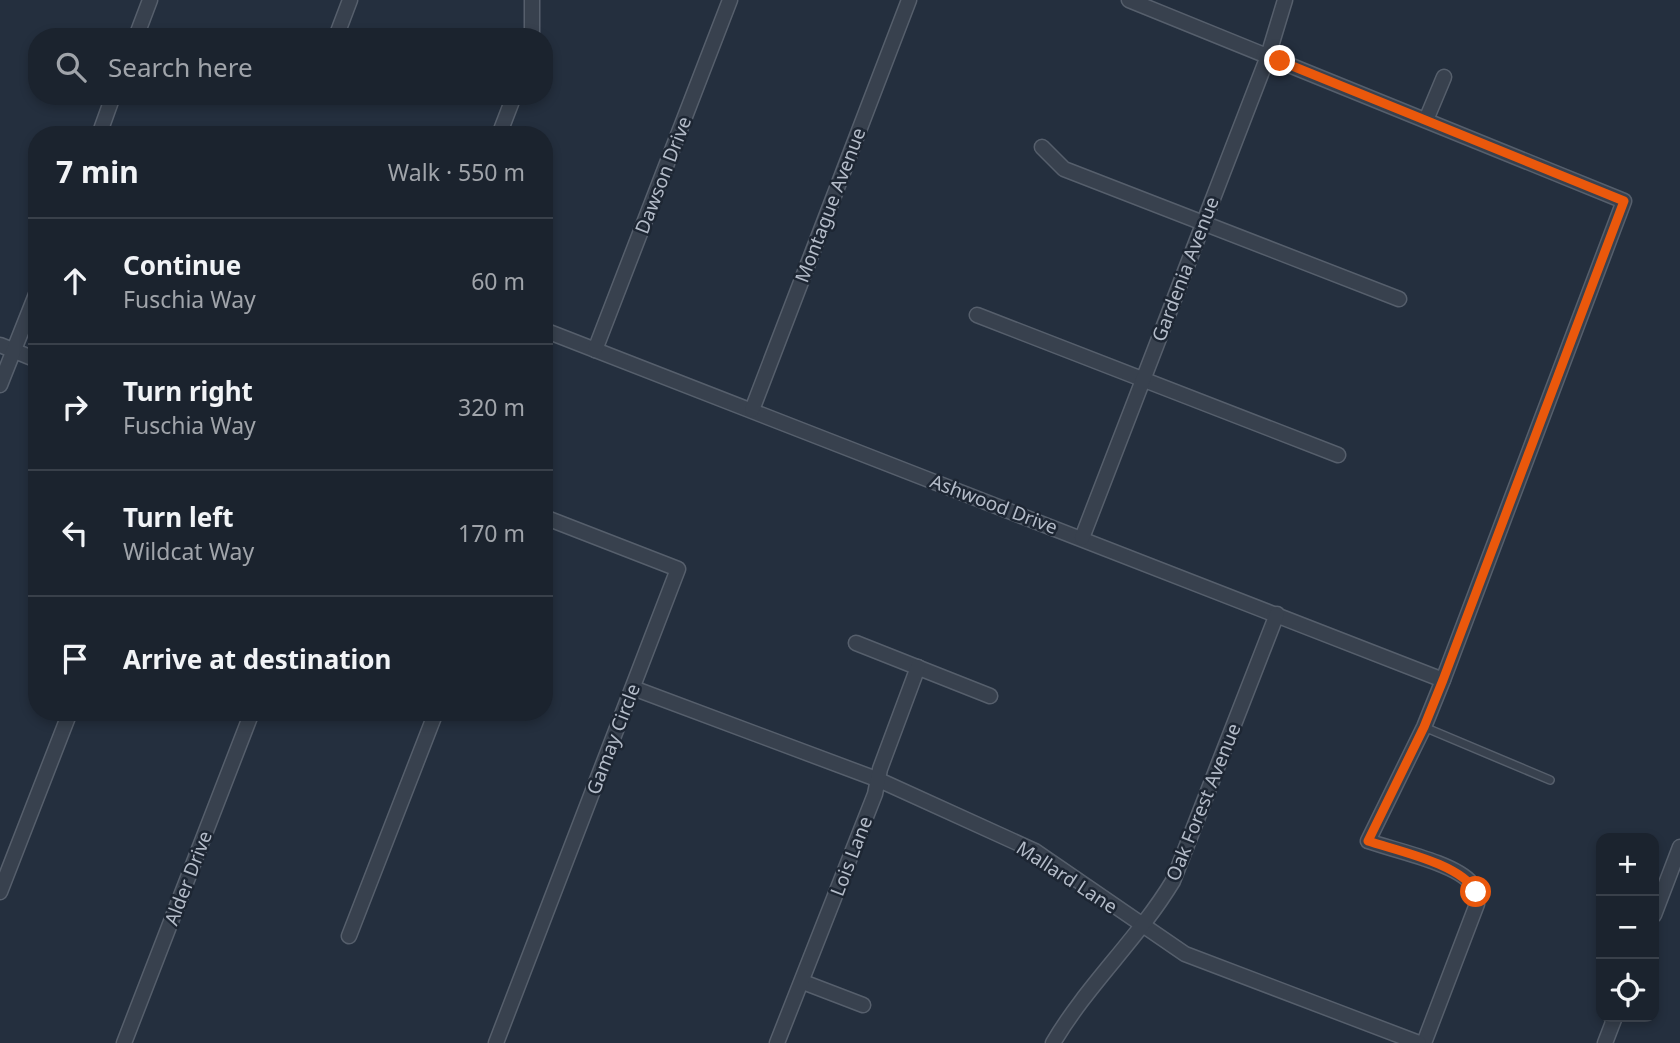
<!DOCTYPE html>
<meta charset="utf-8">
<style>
body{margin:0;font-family:"Noto Sans",sans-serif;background:#282f3a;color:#f1f3f6}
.controls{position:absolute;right:21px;bottom:21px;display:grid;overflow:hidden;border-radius:14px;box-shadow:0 4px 10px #0003}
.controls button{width:63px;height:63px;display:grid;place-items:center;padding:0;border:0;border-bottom:2px solid #39404a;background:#1b232e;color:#f1f3f6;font:35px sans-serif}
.stop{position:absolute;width:21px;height:21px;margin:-16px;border:5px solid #ea580c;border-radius:50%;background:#fff}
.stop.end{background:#ea580c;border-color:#fff;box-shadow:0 2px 7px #0008}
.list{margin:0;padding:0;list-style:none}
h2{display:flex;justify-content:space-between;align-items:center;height:91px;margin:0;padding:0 28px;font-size:30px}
h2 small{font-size:23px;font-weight:400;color:#a0a4aa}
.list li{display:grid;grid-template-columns:46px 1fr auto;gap:21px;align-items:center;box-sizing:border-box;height:126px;padding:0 28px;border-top:2px solid #39404a}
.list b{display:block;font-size:26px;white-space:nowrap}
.list p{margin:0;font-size:23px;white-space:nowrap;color:#a0a4aa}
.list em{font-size:23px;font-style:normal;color:#a0a4aa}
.icon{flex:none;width:38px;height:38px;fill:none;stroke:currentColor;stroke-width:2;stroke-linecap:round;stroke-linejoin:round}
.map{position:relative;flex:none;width:1680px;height:1043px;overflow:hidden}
.search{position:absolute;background:#1b232e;box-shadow:0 4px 10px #0003;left:28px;top:28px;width:525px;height:77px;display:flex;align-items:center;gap:18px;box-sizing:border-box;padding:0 24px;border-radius:28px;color:#a0a4aa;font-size:26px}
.panel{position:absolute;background:#1b232e;box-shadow:0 4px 10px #0003;left:28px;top:126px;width:525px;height:595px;border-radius:28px}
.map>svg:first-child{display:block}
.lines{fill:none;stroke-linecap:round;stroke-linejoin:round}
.lane-casing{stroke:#565f6c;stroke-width:10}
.street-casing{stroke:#565f6c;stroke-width:17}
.lane{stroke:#38414e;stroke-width:7}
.street{stroke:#38414e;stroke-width:14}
.route{stroke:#ea580c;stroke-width:9}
.labels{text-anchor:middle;stroke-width:5;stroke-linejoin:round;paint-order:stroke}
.street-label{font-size:19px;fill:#b4bcc9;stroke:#1d2633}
</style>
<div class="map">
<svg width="1680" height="1043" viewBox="0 0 1680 1043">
<rect width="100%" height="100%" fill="#242f3e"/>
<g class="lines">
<!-- lane casing -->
<g class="lane-casing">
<path id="lane" d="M1424,727L1550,780"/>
</g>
<!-- street casing -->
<g class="street-casing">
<g id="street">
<path d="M532,0V37"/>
<path d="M1129,0L1624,201L1443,680L1424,727L1368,841C1393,850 1455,863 1471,883C1476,889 1477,896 1477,904L1424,1043"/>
<path d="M136,37L150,0"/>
<path d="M336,37L350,0"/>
<path d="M1426,120L1444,77"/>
<path d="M99,135L113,96"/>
<path d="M499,135L514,96"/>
<path d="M1042,147L1064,169L1399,299"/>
<path d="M977,315L1338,455"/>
<path d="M544,330L1443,680"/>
<path d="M0,345L37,360"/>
<path d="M595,350L730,0"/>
<path d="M0,385L37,292"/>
<path d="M752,410L909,0"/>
<path d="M1082,538L1268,56L1285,0"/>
<path d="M856,643L990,696"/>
<path d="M633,688L879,780L1035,851L1185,954L1419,1043"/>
<path d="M0,892L70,712"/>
<path d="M1654,915L1680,847"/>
<path d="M349,936L436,712"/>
<path d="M803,982L863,1005"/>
<path d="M124,1043L252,712"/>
<path d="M496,1043L678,569L544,517"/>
<path d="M777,1043L875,794L880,769L918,667"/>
<path d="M1053,1043C1087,985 1138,939 1173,881L1277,614"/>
<path d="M1605,1043L1615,1017"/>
</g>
</g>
<!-- lane -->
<use href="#lane" class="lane"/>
<!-- street -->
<use href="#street" class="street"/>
</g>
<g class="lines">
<!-- route -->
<path class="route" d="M1280,61L1624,201L1443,680L1424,727L1368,841C1398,851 1461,864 1476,892"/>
</g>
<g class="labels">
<!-- street labels -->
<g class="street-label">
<text transform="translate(663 175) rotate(-69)" y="7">Dawson Drive</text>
<text transform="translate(830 205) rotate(-69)" y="7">Montague Avenue</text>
<text transform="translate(1185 269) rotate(-69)" y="7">Gardenia Avenue</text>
<text transform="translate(994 504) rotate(21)" y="7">Ashwood Drive</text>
<text transform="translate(613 739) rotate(-69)" y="7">Gamay Circle</text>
<text transform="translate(1203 802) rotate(-68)" y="7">Oak Forest Avenue</text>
<text transform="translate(851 856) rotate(-69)" y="7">Lois Lane</text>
<text transform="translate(1067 877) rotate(33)" y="7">Mallard Lane</text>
<text transform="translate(188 878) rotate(-69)" y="7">Alder Drive</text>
</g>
</g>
</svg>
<div class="controls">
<button>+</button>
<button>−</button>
<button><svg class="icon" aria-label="locate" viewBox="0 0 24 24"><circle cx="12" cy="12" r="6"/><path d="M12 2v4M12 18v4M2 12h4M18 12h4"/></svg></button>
</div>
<div class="stop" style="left:1476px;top:892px"></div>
<div class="stop end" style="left:1280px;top:61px"></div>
<div class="search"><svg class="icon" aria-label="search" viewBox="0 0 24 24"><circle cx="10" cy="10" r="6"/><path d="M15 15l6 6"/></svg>Search here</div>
<section class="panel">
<h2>7 min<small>Walk · 550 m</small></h2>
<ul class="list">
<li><svg class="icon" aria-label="ahead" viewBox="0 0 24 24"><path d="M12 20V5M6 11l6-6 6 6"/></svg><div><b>Continue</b><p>Fuschia Way</p></div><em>60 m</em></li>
<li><svg class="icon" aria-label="right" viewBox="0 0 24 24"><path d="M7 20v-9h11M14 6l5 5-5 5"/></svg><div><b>Turn right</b><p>Fuschia Way</p></div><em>320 m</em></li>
<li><svg class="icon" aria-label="left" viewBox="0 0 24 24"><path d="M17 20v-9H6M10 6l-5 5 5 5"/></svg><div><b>Turn left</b><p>Wildcat Way</p></div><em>170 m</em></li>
<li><svg class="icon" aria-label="arrive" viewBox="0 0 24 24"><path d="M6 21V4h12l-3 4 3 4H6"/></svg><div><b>Arrive at destination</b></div></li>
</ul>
</section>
</div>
